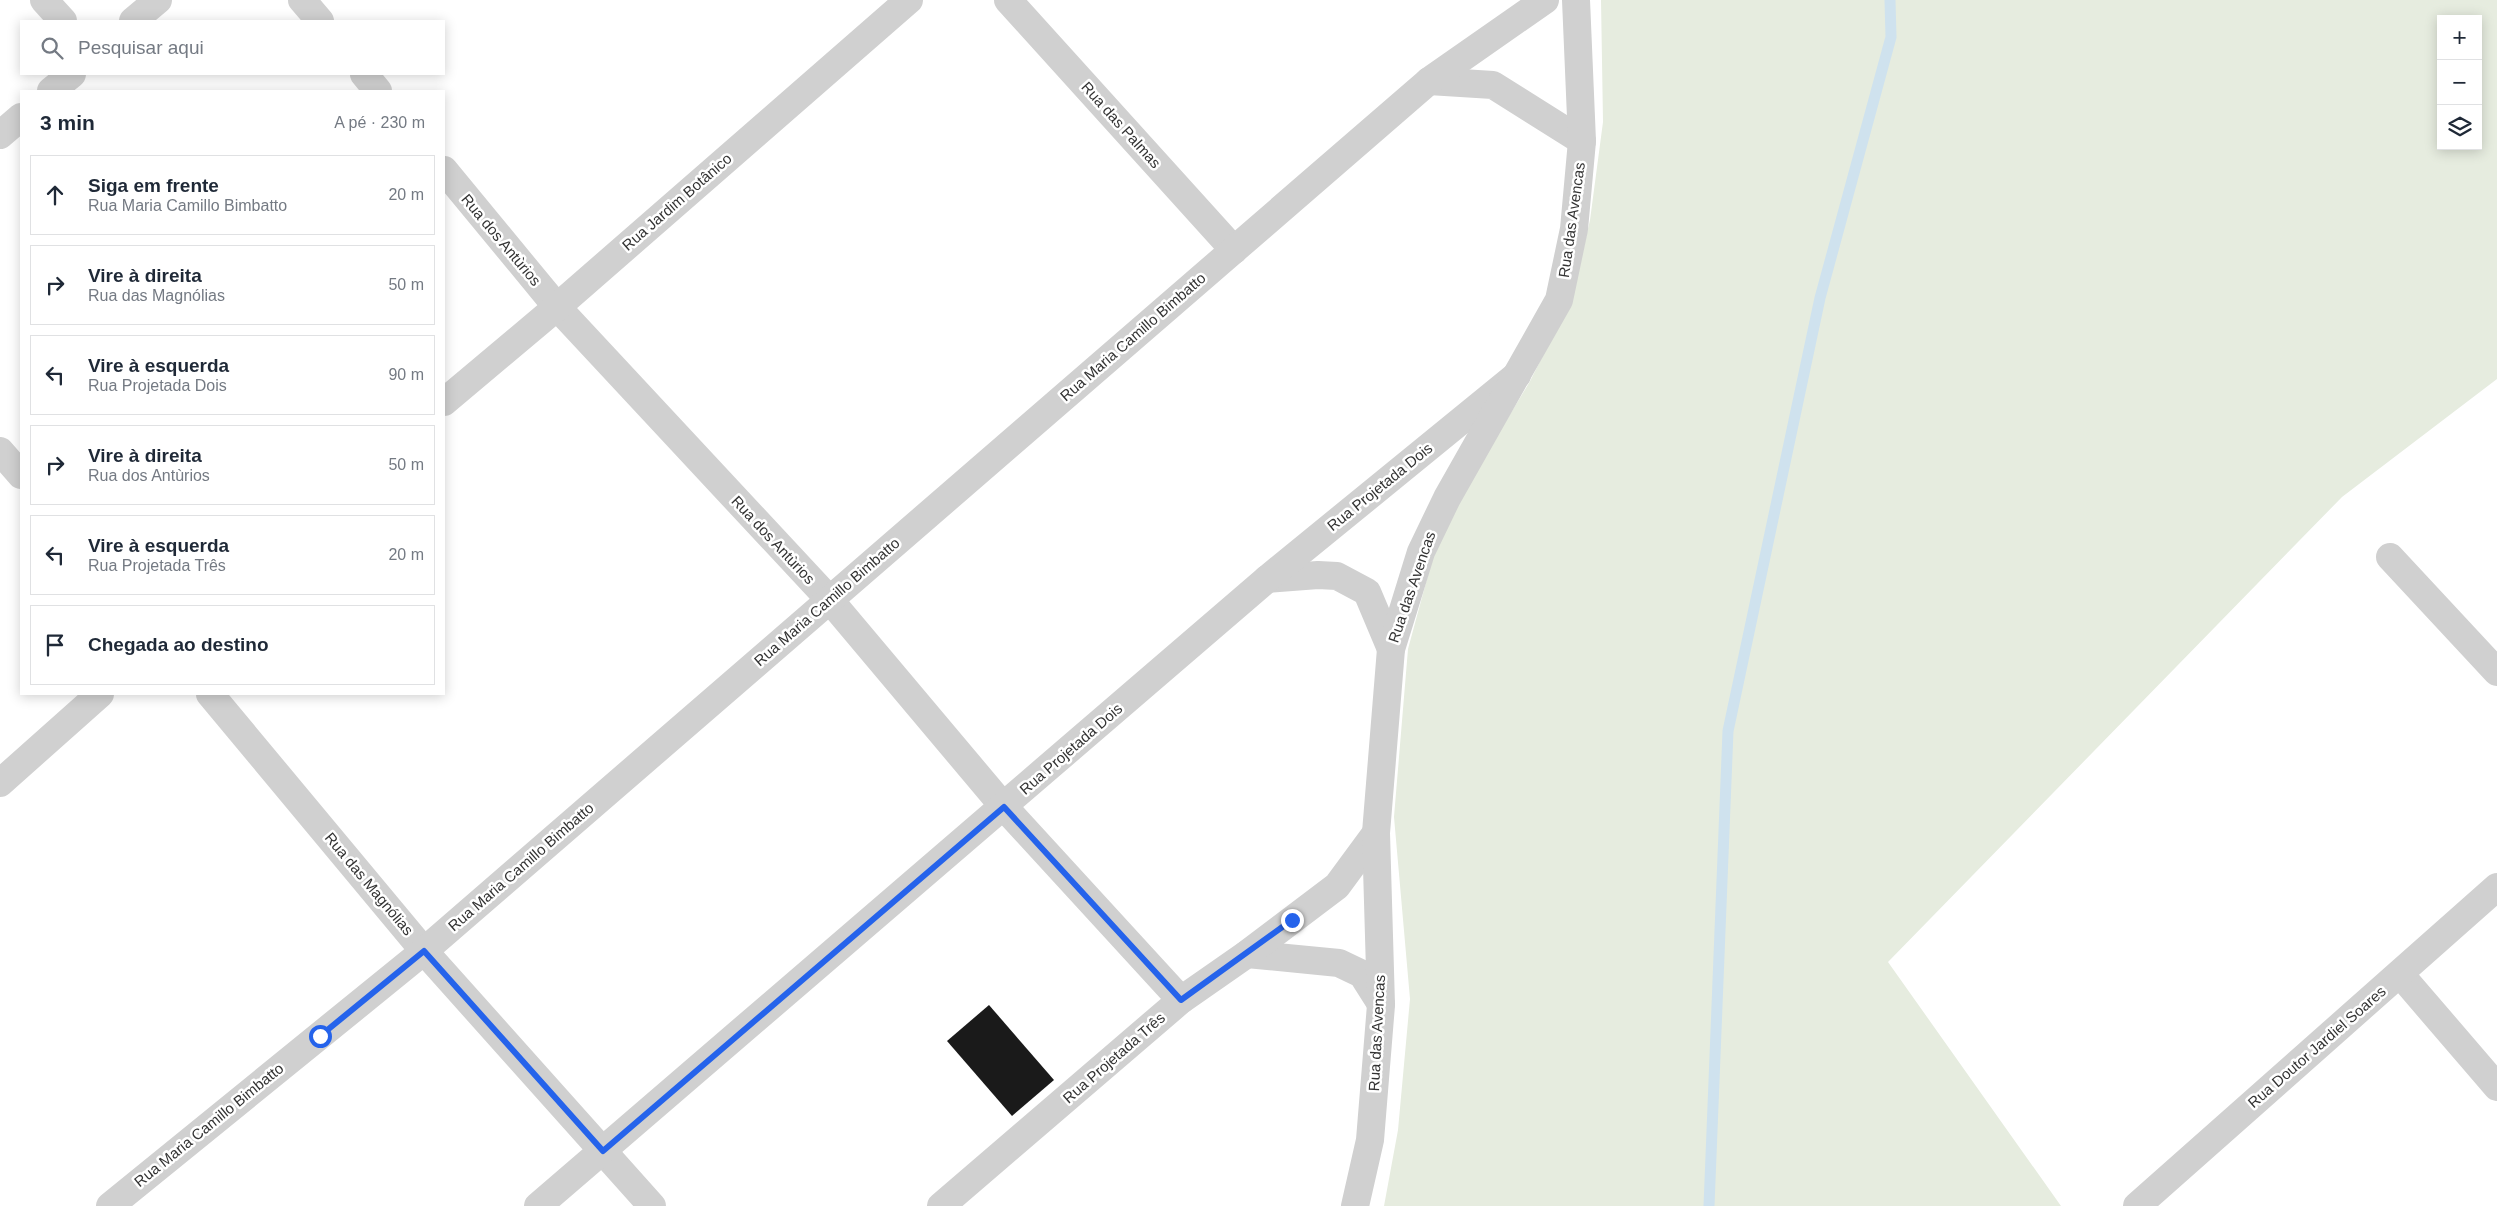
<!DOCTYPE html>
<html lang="pt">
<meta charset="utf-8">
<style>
body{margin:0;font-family:Helvetica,sans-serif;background:#f6f6f7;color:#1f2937}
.controls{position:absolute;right:15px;top:15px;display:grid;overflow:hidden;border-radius:0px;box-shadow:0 2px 12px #0003}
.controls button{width:45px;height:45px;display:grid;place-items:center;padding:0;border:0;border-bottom:1px solid #e0e1e3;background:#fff;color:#1f2937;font:25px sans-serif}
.stop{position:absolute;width:15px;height:15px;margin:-11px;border:4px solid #2563eb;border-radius:50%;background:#fff}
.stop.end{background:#2563eb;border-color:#fff;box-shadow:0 1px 5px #0008}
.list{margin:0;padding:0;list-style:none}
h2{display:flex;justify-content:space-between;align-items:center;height:65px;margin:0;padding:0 20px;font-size:21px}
h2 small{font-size:16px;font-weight:400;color:#747a83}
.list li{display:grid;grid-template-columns:32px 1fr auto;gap:15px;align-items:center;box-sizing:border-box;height:80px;margin:0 10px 10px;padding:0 10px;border:1px solid #e0e1e3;border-radius:0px}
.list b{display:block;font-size:19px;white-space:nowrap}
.list p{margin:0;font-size:16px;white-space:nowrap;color:#747a83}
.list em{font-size:16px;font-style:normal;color:#747a83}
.icon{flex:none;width:28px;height:28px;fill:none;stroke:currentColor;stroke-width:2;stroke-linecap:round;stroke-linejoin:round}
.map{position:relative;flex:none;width:2497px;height:1206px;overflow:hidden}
.search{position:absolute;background:#fff;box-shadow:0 2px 12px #0003;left:20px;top:20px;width:425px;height:55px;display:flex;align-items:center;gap:12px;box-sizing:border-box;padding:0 18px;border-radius:0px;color:#747a83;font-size:19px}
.panel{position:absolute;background:#fff;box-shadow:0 2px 12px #0003;left:20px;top:90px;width:425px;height:605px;border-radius:0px}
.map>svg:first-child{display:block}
.green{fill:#e6ecdf;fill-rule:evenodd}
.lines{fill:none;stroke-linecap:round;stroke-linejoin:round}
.stream{stroke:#cfe2ee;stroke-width:11}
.building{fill:#1a1a1a}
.minor{stroke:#d0d0d0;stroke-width:28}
.route{stroke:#2563eb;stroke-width:6}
.labels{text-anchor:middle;stroke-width:5;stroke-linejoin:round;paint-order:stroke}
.street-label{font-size:15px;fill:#333;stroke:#fff}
</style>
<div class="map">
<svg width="2497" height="1206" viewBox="0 0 2497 1206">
<rect width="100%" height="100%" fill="#fff"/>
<!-- green -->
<path class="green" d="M1601,0H2497V379L2342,497L1888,962L2061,1206H1384L1398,1130L1410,999L1394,817L1408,649L1434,553L1462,493L1529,383L1572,299L1590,220L1603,122ZM2441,19H2478V146H2441Z"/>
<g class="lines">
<!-- stream -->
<path class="stream" d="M1709,1206L1728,731L1820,298L1891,37L1890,0"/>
</g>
<!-- building -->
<path class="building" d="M989,1005L1054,1080L1012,1116L947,1041Z"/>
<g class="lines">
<!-- minor -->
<g class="minor">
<path d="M44,0L63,21"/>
<path d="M302,0L320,21"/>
<path d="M1008,0L1234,250"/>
<path d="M133,21L158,0"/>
<path d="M364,74L378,91"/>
<path d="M1429,81L1493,85L1582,141"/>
<path d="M51,91L72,74"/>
<path d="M0,135L21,117"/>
<path d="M444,170L557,307L829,599L1004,807L1181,1000"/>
<path d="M444,402L557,307L909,0"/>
<path d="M0,451L21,475"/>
<path d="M2390,557L2497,672"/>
<path d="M1267,579L1318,575L1337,576L1367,592L1391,649"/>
<path d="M210,694L424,951L652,1206"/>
<path d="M0,783L100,694"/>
<path d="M1247,954L1339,963L1362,974L1381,1004"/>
<path d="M2400,974L2497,1087"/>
<path d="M110,1206L424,951L1429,81L1545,0"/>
<path d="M538,1206L1267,579L1517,375"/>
<path d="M941,1206L1181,1000L1247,954L1337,886L1376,833"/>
<path d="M1355,1206L1370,1140L1381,1005L1376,833L1391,649L1421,552L1447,498L1559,300L1574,229L1582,141L1576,0"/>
<path d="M2137,1206L2497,887"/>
</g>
</g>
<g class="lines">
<!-- route -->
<path class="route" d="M320,1036L424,951L603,1151L1004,807L1181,1000L1292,920"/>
</g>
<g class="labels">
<!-- street labels -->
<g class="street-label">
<text transform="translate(1121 125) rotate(48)" y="5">Rua das Palmas</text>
<text transform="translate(677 202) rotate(-41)" y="5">Rua Jardim Botânico</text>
<text transform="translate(1572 220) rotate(-82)" y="5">Rua das Avencas</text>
<text transform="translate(501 240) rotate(50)" y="5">Rua dos Antùrios</text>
<text transform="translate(1133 337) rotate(-41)" y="5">Rua Maria Camillo Bimbatto</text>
<text transform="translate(1380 487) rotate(-39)" y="5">Rua Projetada Dois</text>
<text transform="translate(773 540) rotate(47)" y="5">Rua dos Antùrios</text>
<text transform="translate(1412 587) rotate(-71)" y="5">Rua das Avencas</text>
<text transform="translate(827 602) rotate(-41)" y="5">Rua Maria Camillo Bimbatto</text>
<text transform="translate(1071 749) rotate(-41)" y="5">Rua Projetada Dois</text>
<text transform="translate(521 867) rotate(-41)" y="5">Rua Maria Camillo Bimbatto</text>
<text transform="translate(369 884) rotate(50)" y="5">Rua das Magnólias</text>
<text transform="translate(1377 1033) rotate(-87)" y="5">Rua das Avencas</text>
<text transform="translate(2317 1047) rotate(-41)" y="5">Rua Doutor Jardiel Soares</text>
<text transform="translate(1114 1058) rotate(-41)" y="5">Rua Projetada Três</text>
<text transform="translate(209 1125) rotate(-39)" y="5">Rua Maria Camillo Bimbatto</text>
</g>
</g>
</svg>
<div class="controls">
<button>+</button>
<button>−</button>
<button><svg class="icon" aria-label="layers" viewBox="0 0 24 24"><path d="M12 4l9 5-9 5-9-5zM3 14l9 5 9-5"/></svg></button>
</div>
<div class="stop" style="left:320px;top:1036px"></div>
<div class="stop end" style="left:1292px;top:920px"></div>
<div class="search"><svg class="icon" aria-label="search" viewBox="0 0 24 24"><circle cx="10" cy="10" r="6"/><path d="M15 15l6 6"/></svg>Pesquisar aqui</div>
<section class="panel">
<h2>3 min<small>A pé · 230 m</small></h2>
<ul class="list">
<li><svg class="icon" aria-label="ahead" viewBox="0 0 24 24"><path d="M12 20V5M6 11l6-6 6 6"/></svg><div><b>Siga em frente</b><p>Rua Maria Camillo Bimbatto</p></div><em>20 m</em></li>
<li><svg class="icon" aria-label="right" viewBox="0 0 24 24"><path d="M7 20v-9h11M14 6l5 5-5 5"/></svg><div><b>Vire à direita</b><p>Rua das Magnólias</p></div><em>50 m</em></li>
<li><svg class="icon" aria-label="left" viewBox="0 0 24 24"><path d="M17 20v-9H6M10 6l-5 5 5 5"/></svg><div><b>Vire à esquerda</b><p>Rua Projetada Dois</p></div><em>90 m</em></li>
<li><svg class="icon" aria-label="right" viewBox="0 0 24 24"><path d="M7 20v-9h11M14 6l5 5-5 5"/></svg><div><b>Vire à direita</b><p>Rua dos Antùrios</p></div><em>50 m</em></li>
<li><svg class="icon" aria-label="left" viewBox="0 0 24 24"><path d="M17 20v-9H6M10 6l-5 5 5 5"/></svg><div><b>Vire à esquerda</b><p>Rua Projetada Três</p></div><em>20 m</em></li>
<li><svg class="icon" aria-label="arrive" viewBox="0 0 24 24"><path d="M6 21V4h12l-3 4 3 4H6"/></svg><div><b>Chegada ao destino</b></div></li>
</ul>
</section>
</div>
